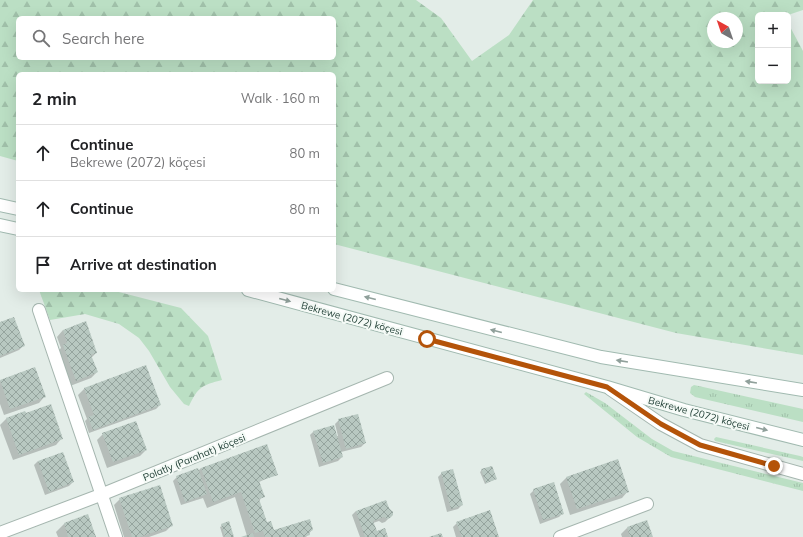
<!DOCTYPE html>
<meta charset="utf-8">
<style>
body{margin:0;font-family:Mulish,sans-serif;background:#f2f2f2;color:#202124}
.controls{position:absolute;right:12px;top:12px;display:grid;overflow:hidden;border-radius:6px;box-shadow:0 4px 16px #0002}
.controls button{width:36px;height:36px;display:grid;place-items:center;padding:0;border:0;border-bottom:1px solid #e0e0e0;background:#fff;color:#202124;font:20px sans-serif}
.compass{position:absolute;left:707px;top:12px;width:36px;height:36px;border-radius:50%;background:#fff;box-shadow:0 4px 16px #0002;rotate:320deg}
.stop{position:absolute;width:12px;height:12px;margin:-9px;border:3px solid #b45309;border-radius:50%;background:#fff}
.stop.end{background:#b45309;border-color:#fff;box-shadow:0 1px 4px #0008}
.list{margin:0;padding:0;list-style:none}
h2{display:flex;justify-content:space-between;align-items:center;height:52px;margin:0;padding:0 16px;font-size:17px}
h2 small{font-size:13px;font-weight:400;color:#757577}
.list li{display:grid;grid-template-columns:26px 1fr auto;gap:12px;align-items:center;box-sizing:border-box;height:56px;padding:0 16px;border-top:1px solid #e0e0e0}
.list b{display:block;font-size:15px;white-space:nowrap}
.list p{margin:0;font-size:13px;white-space:nowrap;color:#757577}
.list em{font-size:13px;font-style:normal;color:#757577}
.icon{flex:none;width:22px;height:22px;fill:none;stroke:currentColor;stroke-width:2;stroke-linecap:round;stroke-linejoin:round}
.map{position:relative;flex:none;width:803px;height:537px;overflow:hidden}
.search{position:absolute;background:#fff;box-shadow:0 4px 16px #0002;left:16px;top:16px;width:320px;height:44px;display:flex;align-items:center;gap:10px;box-sizing:border-box;padding:0 14px;border-radius:6px;color:#757577;font-size:15px}
.panel{position:absolute;background:#fff;box-shadow:0 4px 16px #0002;left:16px;top:72px;width:320px;height:220px;border-radius:6px}
.map>svg:first-child{display:block}
.grass{fill:url(#grass-tufts)}
.forest{fill:url(#forest-firs);fill-rule:evenodd}
.shadow{fill:#0003}
.building{fill:url(#building-cross-hatch)}
.lines{fill:none;stroke-linecap:round;stroke-linejoin:round}
.minor-casing{stroke:#a5b6af;stroke-width:14}
.secondary-casing{stroke:#a1bab0;stroke-width:14}
.minor{stroke:#fff;stroke-width:12}
.secondary{stroke:#fff;stroke-width:12}
.oneway{fill:#90a09b}
.route{stroke:#b45309;stroke-width:5}
.labels{text-anchor:middle;stroke-width:4;stroke-linejoin:round;paint-order:stroke}
.street-label{font-size:10px;fill:#224037;stroke:#f4faf6}
</style>
<div class="map">
<svg width="803" height="537" viewBox="0 0 803 537">
<defs>
<pattern id="grass-tufts" width="24" height="20" patternUnits="userSpaceOnUse"><rect width="24" height="20" fill="#bbdfc4"/><path d="M3 7l-1-3M5 7V3M7 7l1-3M15 17l-1-3M17 17v-4M19 17l1-3" fill="none" stroke="#a0c0a9"/></pattern>
<pattern id="forest-firs" width="22" height="20" patternUnits="userSpaceOnUse"><rect width="22" height="20" fill="#bbdfc4"/><path d="M5 1l3.5 6h-7zM16 11l3.5 6h-7z" fill="#a0c0a9"/></pattern>
<pattern id="building-cross-hatch" width="8" height="8" patternUnits="userSpaceOnUse"><rect width="8" height="8" fill="#b8c8c1"/><path d="M0 0l8 8M0 8l8-8" fill="none" stroke="#95a49e"/></pattern>
</defs>
<rect width="100%" height="100%" fill="#e3ede8"/>
<!-- grass -->
<g class="grass">
<path d="M694,385L803,409V422L695,397L690,393L691,387Z"/>
<path d="M586,392L605,403L652,439L673,451L803,483V491L671,457L637,437L584,394Z"/>
<path d="M716,437L800,456L803,457V461L715,441L714,439Z"/>
</g>
<!-- forest -->
<g class="forest">
<path d="M0,0H416L441,18L472,61L509,35L533,0H803V10L788,15H758V81H788V23L803,51V355L676,333L334,244V74H18V161L0,156ZM18,18H334V58H18ZM713,18H737V42H713Z"/>
<path d="M39,290H111L181,308L208,336L222,380C202,385 198,387 189,406L184,404L170,387L149,351L139,338L119,324L85,314L50,320Z"/>
</g>
<!-- shadow -->
<g class="shadow">
<path d="M0,323L23,346L19,350L0,358Z"/>
<path d="M63,330L96,353L91,358L97,372L91,378L70,386L57,352L61,348L57,337Z"/>
<path d="M35,368L45,396L39,403L4,415L0,404V381Z"/>
<path d="M84,389L160,405L156,409L89,433L85,421L87,419L78,395Z"/>
<path d="M25,412L62,438L56,445L13,460L0,425L6,419Z"/>
<path d="M339,420L365,443L361,447L341,452L342,457L338,461L319,467L310,435L314,431L338,436L335,424Z"/>
<path d="M103,434L146,450L140,456L107,468L97,440Z"/>
<path d="M38,461L73,482L69,486L45,495L34,465Z"/>
<path d="M201,468L277,474L259,482L263,496L259,501L266,523L273,532L312,530L306,537H243L247,536L235,497L207,508L203,498L181,505L173,481L177,477L198,471Z"/>
<path d="M482,470L496,479L485,484L480,472Z"/>
<path d="M442,473L462,505L458,509L447,512L438,477Z"/>
<path d="M566,478L628,491L622,498L570,515L560,484Z"/>
<path d="M534,490L563,513L559,517L540,524L530,494Z"/>
<path d="M120,499L172,525L166,531L149,537H124L114,505Z"/>
<path d="M356,511L392,515L385,522L382,523L379,521L373,523L376,532L387,537H360L352,515Z"/>
<path d="M87,516L95,537H58L56,532L64,524Z"/>
<path d="M228,523L233,537H223L220,527Z"/>
<path d="M457,523L498,537H456L453,527Z"/>
<path d="M627,528L652,537H622L621,534Z"/>
</g>
<!-- building -->
<g class="building">
<path d="M14,317L25,346L0,356V322Z"/>
<path d="M86,321L97,353L91,355L98,372L76,381L63,345L67,343L63,330Z"/>
<path d="M146,365L161,405L93,430L88,417L94,415L84,388Z"/>
<path d="M35,367L46,397L10,409L0,380Z"/>
<path d="M51,404L63,439L19,455L6,418L25,411L26,413Z"/>
<path d="M358,414L366,443L346,449L338,419Z"/>
<path d="M136,421L147,450L113,462L102,433Z"/>
<path d="M334,425L343,457L323,463L313,431Z"/>
<path d="M267,444L278,475L259,481L265,497L259,499L267,522L271,521L274,530L310,519L313,530L309,532L310,535L303,537H265L263,531L255,533L241,492L213,502L201,468Z"/>
<path d="M63,452L74,482L49,492L38,461Z"/>
<path d="M618,459L629,492L577,509L566,477Z"/>
<path d="M492,466L497,479L486,483L481,469Z"/>
<path d="M198,468L207,494L185,502L176,476Z"/>
<path d="M453,469L463,505L451,509L441,472Z"/>
<path d="M554,482L564,514L543,520L533,489Z"/>
<path d="M160,485L173,526L139,537H132L119,498Z"/>
<path d="M386,500L389,508L393,512V515L390,518L387,519L384,517L373,521L377,531L385,528L388,537H365L356,511Z"/>
<path d="M490,510L499,537H462L456,522Z"/>
<path d="M88,514L96,537H68L64,523Z"/>
<path d="M647,520L653,537H630L627,527Z"/>
<path d="M229,521L234,537H225L221,524Z"/>
<path d="M253,533L254,537H241Z"/>
<path d="M441,533L443,537H429Z"/>
</g>
<g class="lines">
<!-- minor casing -->
<g class="minor-casing">
<g id="minor">
<path d="M39,310L116,537"/>
<path d="M610,389L661,424L700,445L803,474"/>
<path d="M0,533L103,494L387,378"/>
<path d="M560,537L647,504"/>
</g>
</g>
<!-- secondary casing -->
<g class="secondary-casing">
<g id="secondary">
<path d="M0,205L18,209"/>
<path d="M0,225L18,229"/>
<path d="M334,289L601,357L803,390"/>
<path d="M248,290L607,387L684,410L803,440"/>
</g>
</g>
<!-- minor -->
<use href="#minor" class="minor"/>
<!-- secondary -->
<use href="#secondary" class="secondary"/>
</g>
<!-- one-way arrows -->
<defs><path id="oneway-solid" d="M-6-.8H1V-3.2L6.5 0L1 3.2V.8H-6Z"/></defs>
<g class="oneway">
<use href="#oneway-solid" transform="translate(370 298) rotate(-166)"/>
<use href="#oneway-solid" transform="translate(285 300) rotate(15)"/>
<use href="#oneway-solid" transform="translate(496 331) rotate(-166)"/>
<use href="#oneway-solid" transform="translate(622 361) rotate(-171)"/>
<use href="#oneway-solid" transform="translate(751 382) rotate(-171)"/>
<use href="#oneway-solid" transform="translate(762 429) rotate(14)"/>
</g>
<g class="lines">
<!-- route -->
<path class="route" d="M427,339L607,387L661,424L700,445L774,466"/>
</g>
<g class="labels">
<!-- street labels -->
<g class="street-label">
<text transform="translate(352 318) rotate(15)" y="4">Bekrewe (2072) köçesi</text>
<text transform="translate(699 413) rotate(15)" y="4">Bekrewe (2072) köçesi</text>
<text transform="translate(194 457) rotate(-22)" y="4">Polatly (Parahat) köçesi</text>
</g>
</g>
</svg>
<div class="controls">
<button>+</button>
<button>−</button>
</div>
<svg class="compass" viewBox="-18 -18 36 36"><path d="M0-13l5 13h-10z" fill="#e53935"/><path d="M0 13l5-13h-10z" fill="#757577"/></svg>
<div class="stop" style="left:427px;top:339px"></div>
<div class="stop end" style="left:774px;top:466px"></div>
<div class="search"><svg class="icon" aria-label="search" viewBox="0 0 24 24"><circle cx="10" cy="10" r="6"/><path d="M15 15l6 6"/></svg>Search here</div>
<section class="panel">
<h2>2 min<small>Walk · 160 m</small></h2>
<ul class="list">
<li><svg class="icon" aria-label="ahead" viewBox="0 0 24 24"><path d="M12 20V5M6 11l6-6 6 6"/></svg><div><b>Continue</b><p>Bekrewe (2072) köçesi</p></div><em>80 m</em></li>
<li><svg class="icon" aria-label="ahead" viewBox="0 0 24 24"><path d="M12 20V5M6 11l6-6 6 6"/></svg><div><b>Continue</b></div><em>80 m</em></li>
<li><svg class="icon" aria-label="arrive" viewBox="0 0 24 24"><path d="M6 21V4h12l-3 4 3 4H6"/></svg><div><b>Arrive at destination</b></div></li>
</ul>
</section>
</div>
